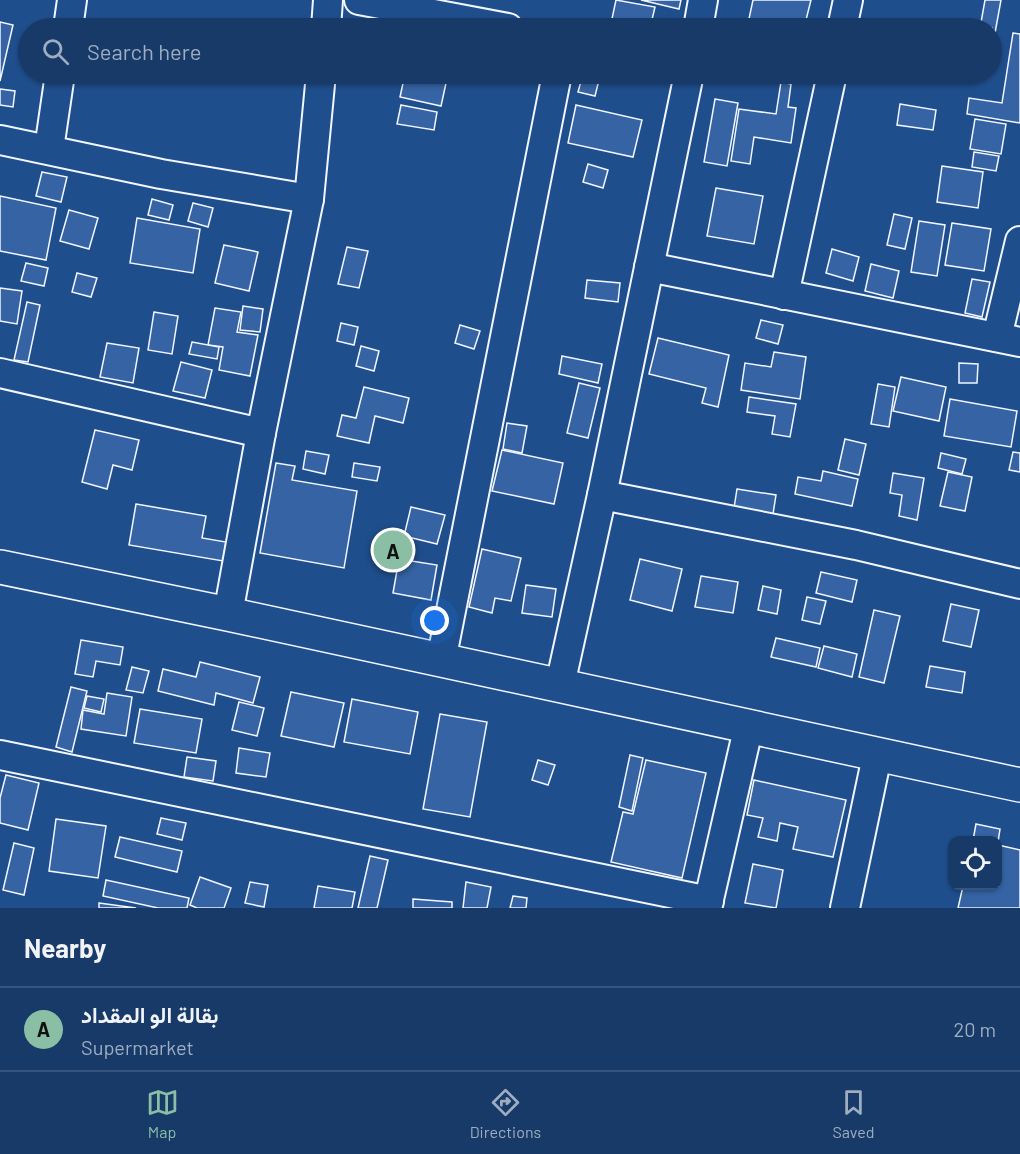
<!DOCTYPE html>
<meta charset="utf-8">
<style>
body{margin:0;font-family:Barlow,Vazirmatn,sans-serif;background:#20416f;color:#f1f3f6}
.controls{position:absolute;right:18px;bottom:18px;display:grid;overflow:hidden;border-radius:12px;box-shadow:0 2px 4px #0004}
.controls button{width:54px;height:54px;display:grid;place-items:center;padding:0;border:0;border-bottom:2px solid #36547d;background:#173a69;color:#f1f3f6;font:30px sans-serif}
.you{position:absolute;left:435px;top:621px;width:21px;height:21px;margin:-15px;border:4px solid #fff;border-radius:50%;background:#1a73e8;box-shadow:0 0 0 9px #1a73e833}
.badge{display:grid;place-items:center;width:39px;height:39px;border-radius:50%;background:#8abfa5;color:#111;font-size:20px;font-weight:700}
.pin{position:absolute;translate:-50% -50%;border:3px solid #fff;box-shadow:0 2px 6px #0006}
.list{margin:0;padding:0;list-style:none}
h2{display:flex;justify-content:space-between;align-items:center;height:78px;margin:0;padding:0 24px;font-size:26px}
h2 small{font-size:20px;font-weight:400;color:#9eadc0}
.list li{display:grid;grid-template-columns:39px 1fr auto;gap:18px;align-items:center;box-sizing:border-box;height:84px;padding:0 24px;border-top:2px solid #36547d}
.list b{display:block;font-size:22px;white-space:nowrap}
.list p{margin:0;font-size:20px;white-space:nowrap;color:#9eadc0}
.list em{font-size:20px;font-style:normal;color:#9eadc0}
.icon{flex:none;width:33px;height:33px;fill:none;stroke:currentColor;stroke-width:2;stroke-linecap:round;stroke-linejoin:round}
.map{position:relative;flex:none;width:1020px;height:908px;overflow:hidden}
.search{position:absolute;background:#173a69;box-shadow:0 2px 4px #0004;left:18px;right:18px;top:18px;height:66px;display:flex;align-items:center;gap:15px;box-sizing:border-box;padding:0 21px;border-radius:33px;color:#9eadc0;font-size:22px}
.sheet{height:162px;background:#173a69}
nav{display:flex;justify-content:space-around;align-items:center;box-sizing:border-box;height:84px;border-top:2px solid #36547d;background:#173a69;font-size:16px;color:#9eadc0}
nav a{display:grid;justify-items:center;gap:3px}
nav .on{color:#8abfa5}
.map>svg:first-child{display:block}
.building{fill:#3563a3;stroke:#f2f6ff;stroke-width:1.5}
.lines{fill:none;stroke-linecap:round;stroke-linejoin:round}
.minor-casing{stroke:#f2f6ff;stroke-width:32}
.tertiary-casing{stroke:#f2f6ff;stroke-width:36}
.minor{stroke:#1f4e8c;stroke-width:28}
.tertiary{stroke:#1f4e8c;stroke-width:33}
</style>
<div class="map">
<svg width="1020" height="908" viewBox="0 0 1020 908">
<rect width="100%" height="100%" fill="#1f4e8c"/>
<!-- building -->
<g class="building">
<path d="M616,0L655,7L650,28H610Z"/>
<path d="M641,0H681L679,9Z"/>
<path d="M753,0H811L804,28H747Z"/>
<path d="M985,0H1001L993,44L992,28H980Z"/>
<path d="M350,20L373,26V28H348Z"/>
<path d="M0,22L13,25L0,81Z"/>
<path d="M1013,33L1020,34V123L967,114L969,98L1002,103Z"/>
<path d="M405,74H448L441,106L400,97Z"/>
<path d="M583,74L600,76L595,96L578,92Z"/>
<path d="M781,82L791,84L788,107L796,108L791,143L754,137L750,164L731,161L739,109L776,114Z"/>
<path d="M0,89L15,91L13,107L0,105Z"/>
<path d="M715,99L738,103L727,166L704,162Z"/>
<path d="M900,104L936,110L933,130L897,125Z"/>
<path d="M401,105L437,112L434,130L397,124Z"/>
<path d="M576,105L642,120L633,157L568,143Z"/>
<path d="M975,119L1006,124L1001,154L970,149Z"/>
<path d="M974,152L999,156L996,171L972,167Z"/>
<path d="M588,164L608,170L603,188L583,182Z"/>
<path d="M942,166L983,172L978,208L937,202Z"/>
<path d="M42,172L67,177L61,202L36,196Z"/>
<path d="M716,188L763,196L754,244L707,236Z"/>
<path d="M0,196L56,208L46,260L0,251Z"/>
<path d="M152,199L173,205L169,220L148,215Z"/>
<path d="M193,203L213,208L208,227L188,221Z"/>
<path d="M69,210L98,218L89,249L60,241Z"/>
<path d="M894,214L912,218L905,249L887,245Z"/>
<path d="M137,218L200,229L193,273L130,263Z"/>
<path d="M919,221L945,225L937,276L911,272Z"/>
<path d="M952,223L991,229L984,271L945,265Z"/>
<path d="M224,245L258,252L249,291L215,283Z"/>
<path d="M347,247L368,251L359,288L338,284Z"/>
<path d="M832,249L859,257L853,281L826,273Z"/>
<path d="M26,263L48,268L44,286L21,281Z"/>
<path d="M871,264L899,271L893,298L865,291Z"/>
<path d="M77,273L97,278L91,297L72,292Z"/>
<path d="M972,279L990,282L982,317L965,313Z"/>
<path d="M587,280L620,283L618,302L585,298Z"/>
<path d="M0,288L22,291L17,324L0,321Z"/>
<path d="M27,302L40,305L28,362L14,360Z"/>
<path d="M243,306L263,309L260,332L240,330Z"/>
<path d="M215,308L241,312L237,332L258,335L250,376L219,370L223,347L208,345Z"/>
<path d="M154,312L178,316L172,354L148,350Z"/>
<path d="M761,320L783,325L778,344L756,338Z"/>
<path d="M341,323L358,327L354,345L337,341Z"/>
<path d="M460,325L480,331L474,349L455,343Z"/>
<path d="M658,338L729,355L718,407L702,403L706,388L649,374Z"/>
<path d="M192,342L219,347L217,359L189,354Z"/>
<path d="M107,343L139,348L133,383L100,377Z"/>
<path d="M361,346L379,351L374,371L356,366Z"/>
<path d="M774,352L806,357L800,399L741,390L745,363L771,367Z"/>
<path d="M562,356L602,364L598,383L559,374Z"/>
<path d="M181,362L212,370L205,398L173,391Z"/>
<path d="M959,363L978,364L977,383H959Z"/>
<path d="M901,377L946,387L939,421L893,411Z"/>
<path d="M579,383L600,388L588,438L567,433Z"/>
<path d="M878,384L895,387L889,427L871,424Z"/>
<path d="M364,387L409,398L403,423L375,416L369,443L337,436L342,415L356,418Z"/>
<path d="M749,397L796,404L790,437L772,434L775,416L747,412Z"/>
<path d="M950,399L1017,411L1011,447L944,436Z"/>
<path d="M507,423L527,426L522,453L503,449Z"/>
<path d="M95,430L139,440L132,470L113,465L107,489L82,482Z"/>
<path d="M845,439L866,444L859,475L838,470Z"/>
<path d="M502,450L563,463L554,504L492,491Z"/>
<path d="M306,451L329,455L325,474L303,469Z"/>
<path d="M1013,452L1020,453V472L1009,470Z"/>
<path d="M941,453L966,459L962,474L938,468Z"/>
<path d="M276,463L295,466L292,480L357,491L344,568L260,553Z"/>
<path d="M354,463L380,467L377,481L352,477Z"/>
<path d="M823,471L858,479L852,506L795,494L798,477L821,481Z"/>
<path d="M948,472L972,477L965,511L940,506Z"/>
<path d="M893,473L924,478L917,520L899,516L902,495L890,493Z"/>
<path d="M737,489L776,495L773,514L734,508Z"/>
<path d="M136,504L206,516L202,538L226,542L223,561L129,545Z"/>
<path d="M411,507L445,515L437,544L404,536Z"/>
<path d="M482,549L521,558L511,601L495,598L492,613L469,607Z"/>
<path d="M399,559L437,565L431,600L393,593Z"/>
<path d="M640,559L682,569L672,611L630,600Z"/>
<path d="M821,572L857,580L852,602L816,593Z"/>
<path d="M701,576L738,582L733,613L695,607Z"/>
<path d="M526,585L556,589L552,617L522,613Z"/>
<path d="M763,586L781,590L777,614L758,610Z"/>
<path d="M807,597L826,601L820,624L802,620Z"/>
<path d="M951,604L979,610L971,647L943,641Z"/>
<path d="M874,610L900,616L884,683L859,677Z"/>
<path d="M776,638L820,648L816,667L771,657Z"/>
<path d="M81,640L123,647L120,665L96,661L93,677L75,674Z"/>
<path d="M824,646L857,654L852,677L818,668Z"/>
<path d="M200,662L260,677L253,703L216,693L214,705L158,691L163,669L196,677Z"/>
<path d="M930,666L965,672L962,693L926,687Z"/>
<path d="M132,667L149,671L143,693L126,690Z"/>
<path d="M71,687L87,691L72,752L56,747Z"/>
<path d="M291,692L344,703L334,747L281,736Z"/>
<path d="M107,693L132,697L126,736L81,729L83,710L104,714Z"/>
<path d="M87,696L104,699L101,712L84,708Z"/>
<path d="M352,699L418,712L410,754L344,742Z"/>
<path d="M239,702L264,708L257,736L232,730Z"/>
<path d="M140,709L202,719L196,753L134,743Z"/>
<path d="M440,714L487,722L470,817L423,809Z"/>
<path d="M239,748L270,753L266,777L236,773Z"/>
<path d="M630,755L643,758L632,811L619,807Z"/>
<path d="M187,757L216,761L213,781L184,777Z"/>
<path d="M538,760L555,765L548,785L532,780Z"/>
<path d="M646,760L706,773L682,878L611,862L623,812L633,814Z"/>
<path d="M6,775L39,783L28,830L0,823V798Z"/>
<path d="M754,780L846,800L833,857L793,849L798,827L780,823L777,841L758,837L763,818L747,815Z"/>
<path d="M161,818L186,823L182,840L157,834Z"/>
<path d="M56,819L106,826L98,878L49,871Z"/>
<path d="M976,824L1000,829L998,842L973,840Z"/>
<path d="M120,837L182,851L177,872L115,857Z"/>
<path d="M14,843L34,848L24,895L3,890Z"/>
<path d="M998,845L1020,850V908H958L963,886H998Z"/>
<path d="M370,856L388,860L377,908H358Z"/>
<path d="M753,864L783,870L776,908L745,903Z"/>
<path d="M200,877L231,888L224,908H197L190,905Z"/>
<path d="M106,880L189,898L187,908H158L103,896Z"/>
<path d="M250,882L268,885L264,907L245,903Z"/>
<path d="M466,882L491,887L487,908H463Z"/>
<path d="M318,886L355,892L352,908H314Z"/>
<path d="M513,896L527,898L526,908H510Z"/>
<path d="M413,899L452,902V908H413Z"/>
<path d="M99,903L136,908H99Z"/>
</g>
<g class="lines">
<!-- minor casing -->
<g class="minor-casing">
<g id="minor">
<path d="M359,0L508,28"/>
<path d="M68,28L72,0"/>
<path d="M326,28L328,0"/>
<path d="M698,28L703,0"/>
<path d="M842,28L848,0"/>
<path d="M0,140L161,174L309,199"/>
<path d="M49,149L60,74"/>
<path d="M649,267L1020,342"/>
<path d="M784,295L832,74"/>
<path d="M997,337L1020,241"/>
<path d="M0,373L261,433"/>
<path d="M602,495L856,545L1020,584"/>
<path d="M228,614L261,433L309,199L321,74"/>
<path d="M441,661L557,74"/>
<path d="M560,685L602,495L689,74"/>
<path d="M0,755L709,901"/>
<path d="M707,908L749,725"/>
<path d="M845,908L877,756"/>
</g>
</g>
<!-- tertiary casing -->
<g class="tertiary-casing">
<path id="tertiary" d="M0,567L228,614L1020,785"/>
</g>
<!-- minor -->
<use href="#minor" class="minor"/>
<!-- tertiary -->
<use href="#tertiary" class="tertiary"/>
</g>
</svg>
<div class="controls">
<button><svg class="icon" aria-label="locate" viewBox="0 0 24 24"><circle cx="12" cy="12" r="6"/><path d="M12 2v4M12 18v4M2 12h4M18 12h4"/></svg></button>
</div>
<div class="you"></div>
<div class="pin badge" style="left:393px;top:550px">A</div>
<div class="search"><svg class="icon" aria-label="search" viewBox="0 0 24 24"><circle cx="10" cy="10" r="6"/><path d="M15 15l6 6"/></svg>Search here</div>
</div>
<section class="sheet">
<h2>Nearby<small></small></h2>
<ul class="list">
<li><span class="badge">A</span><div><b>بقالة الو المقداد</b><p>Supermarket</p></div><em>20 m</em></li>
</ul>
</section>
<nav>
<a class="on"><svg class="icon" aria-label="map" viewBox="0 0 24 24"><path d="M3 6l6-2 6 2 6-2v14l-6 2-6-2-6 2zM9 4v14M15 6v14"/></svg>Map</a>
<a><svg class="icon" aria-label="directions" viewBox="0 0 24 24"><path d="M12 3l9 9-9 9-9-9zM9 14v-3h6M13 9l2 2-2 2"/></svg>Directions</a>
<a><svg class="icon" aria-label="saved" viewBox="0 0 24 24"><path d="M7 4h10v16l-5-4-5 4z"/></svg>Saved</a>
</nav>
